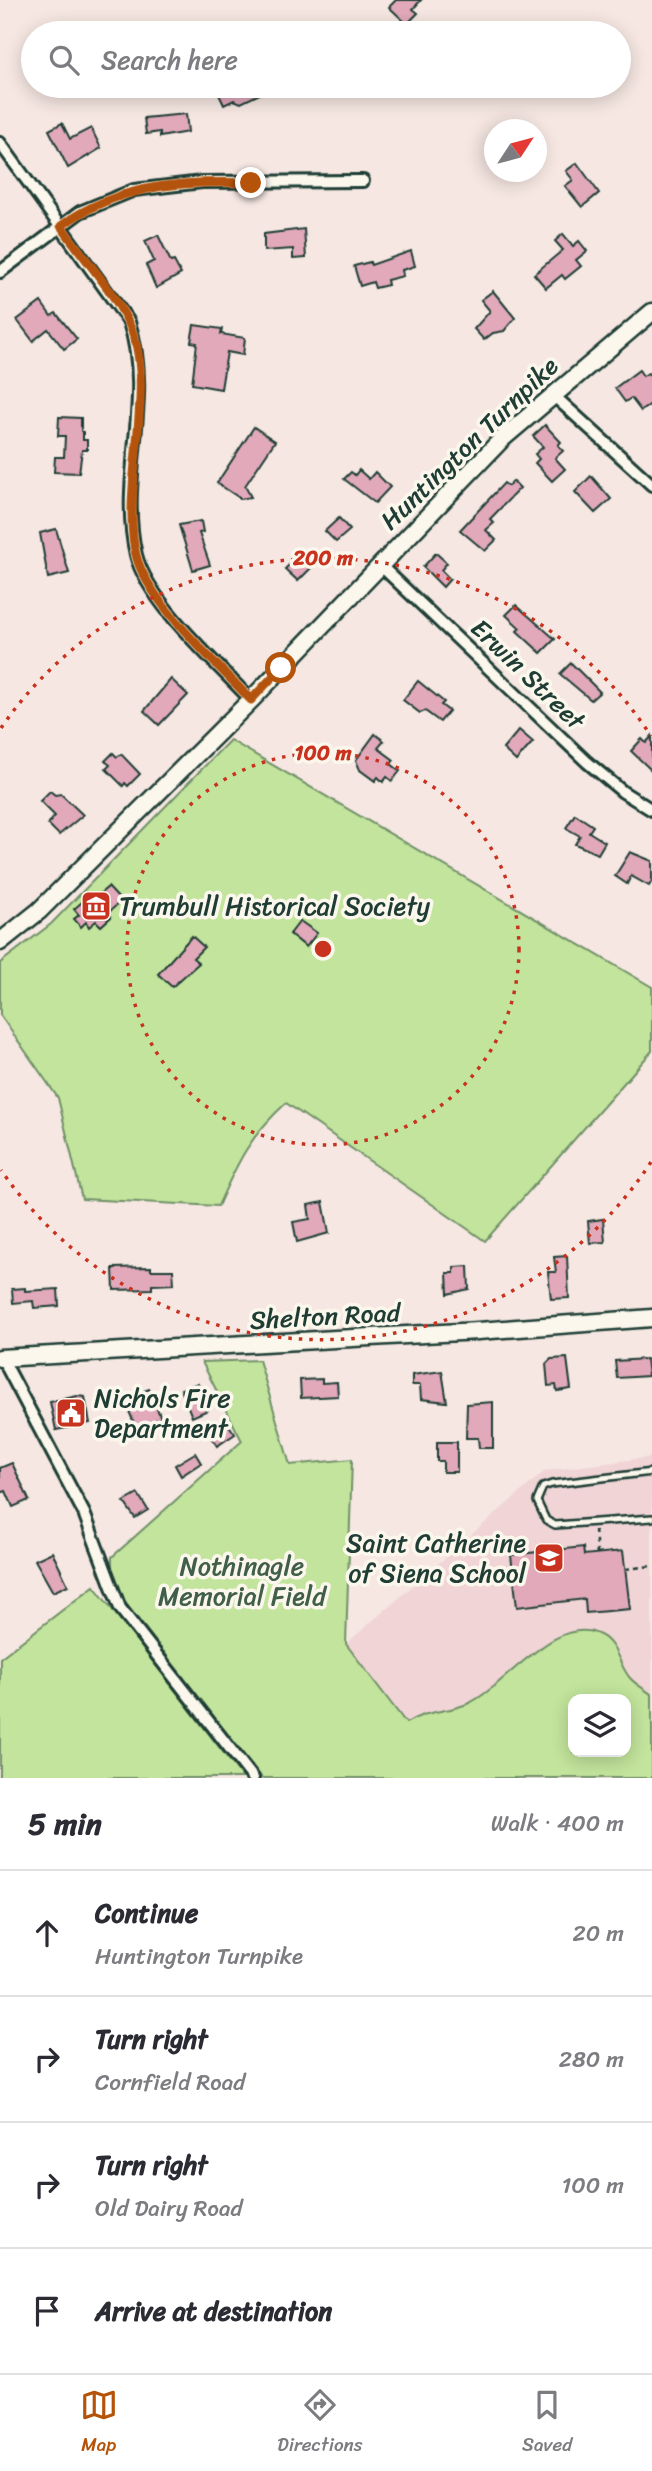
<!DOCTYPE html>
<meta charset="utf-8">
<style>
body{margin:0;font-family:Sriracha,sans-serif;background:#f7f7f7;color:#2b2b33}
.controls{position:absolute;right:21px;bottom:21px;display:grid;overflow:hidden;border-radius:14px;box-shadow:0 4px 18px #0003}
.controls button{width:63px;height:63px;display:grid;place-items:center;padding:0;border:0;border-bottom:2px solid #e1e1e2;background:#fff;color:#2b2b33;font:35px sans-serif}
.compass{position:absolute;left:484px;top:119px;width:63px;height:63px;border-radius:50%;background:#fff;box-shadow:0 4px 18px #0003;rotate:54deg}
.stop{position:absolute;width:21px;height:21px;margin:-16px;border:5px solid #b45309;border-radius:50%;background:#fff}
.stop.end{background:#b45309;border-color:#fff;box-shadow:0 2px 7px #0008}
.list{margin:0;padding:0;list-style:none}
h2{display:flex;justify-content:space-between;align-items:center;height:91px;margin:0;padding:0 28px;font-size:30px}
h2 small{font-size:23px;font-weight:400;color:#7c7c81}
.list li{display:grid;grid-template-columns:46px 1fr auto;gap:21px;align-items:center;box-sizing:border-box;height:126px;padding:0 28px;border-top:2px solid #e1e1e2}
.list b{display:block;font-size:26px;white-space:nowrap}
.list p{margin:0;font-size:23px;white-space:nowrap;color:#7c7c81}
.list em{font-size:23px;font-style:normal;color:#7c7c81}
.icon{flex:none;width:38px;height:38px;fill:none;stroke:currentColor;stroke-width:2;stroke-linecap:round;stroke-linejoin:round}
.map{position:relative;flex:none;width:652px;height:1778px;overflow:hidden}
.search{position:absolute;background:#fff;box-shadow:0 4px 18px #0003;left:21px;right:21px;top:21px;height:77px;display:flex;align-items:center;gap:18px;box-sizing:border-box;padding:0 24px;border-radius:38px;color:#7c7c81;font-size:26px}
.sheet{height:595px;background:#fff}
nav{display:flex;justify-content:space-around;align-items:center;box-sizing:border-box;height:98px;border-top:2px solid #e1e1e2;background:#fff;font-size:19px;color:#7c7c81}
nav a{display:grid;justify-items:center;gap:4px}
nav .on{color:#b45309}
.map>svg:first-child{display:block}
.built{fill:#f0d4d6}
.green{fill:#c2e49c;stroke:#709068;stroke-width:2;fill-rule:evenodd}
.building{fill:#e2a9bb;stroke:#1f3d34;stroke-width:2}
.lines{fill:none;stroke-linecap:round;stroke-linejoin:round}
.service-casing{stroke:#1f3d34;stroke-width:10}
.minor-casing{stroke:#1f3d34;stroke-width:16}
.secondary-casing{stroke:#1f3d34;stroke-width:21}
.path{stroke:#1f3d34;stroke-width:2.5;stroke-dasharray:5 5;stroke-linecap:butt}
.service{stroke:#fbf7ec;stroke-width:5}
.minor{stroke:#fbf7ec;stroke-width:10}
.secondary{stroke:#fbf7ec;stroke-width:16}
.route{stroke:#b45309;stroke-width:9}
.ring{fill:none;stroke:#c8321e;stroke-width:3.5;stroke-dasharray:3.5 7}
.labels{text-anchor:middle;stroke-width:7;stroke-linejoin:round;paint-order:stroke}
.street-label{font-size:26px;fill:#1f3d34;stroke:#fbf7ec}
.poi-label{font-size:26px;fill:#1f3d34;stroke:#fbf7ec;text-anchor:start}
.park-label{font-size:26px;fill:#405e49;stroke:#fbf7ec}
.centre{fill:#c8321e;stroke:#fbf7ec;stroke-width:3.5}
.ring-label{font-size:21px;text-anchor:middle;font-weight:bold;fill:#c8321e;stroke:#fbf7ec;stroke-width:7;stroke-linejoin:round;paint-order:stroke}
</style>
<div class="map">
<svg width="652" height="1778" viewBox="0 0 652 1778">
<rect width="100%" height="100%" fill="#f6e7e2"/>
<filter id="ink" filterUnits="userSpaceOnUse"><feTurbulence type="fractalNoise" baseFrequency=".0143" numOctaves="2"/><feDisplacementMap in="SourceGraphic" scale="14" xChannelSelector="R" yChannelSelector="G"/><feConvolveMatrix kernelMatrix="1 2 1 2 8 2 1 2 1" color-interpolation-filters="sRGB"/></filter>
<g filter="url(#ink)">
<!-- built -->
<path class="built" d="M652,1457V1708L626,1699H573V1713L406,1723L346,1644L545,1471Z"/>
<!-- green -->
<g class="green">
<path d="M230,740L652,987V1051L485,1241L286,1103C250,1136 238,1161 218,1206L82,1199L58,1098L0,1015V963L51,924Z"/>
<path d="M259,1360L290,1465L352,1459L346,1644L406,1723C429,1709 445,1713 467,1704C504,1689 555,1612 600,1635C617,1643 619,1666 630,1678C636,1685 645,1689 652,1695V1778H262L124,1601L112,1577V1557L242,1441L202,1362ZM573,1699H626V1752H573Z"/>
<path d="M94,1586L243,1778H0V1658Z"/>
</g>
<!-- building -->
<g class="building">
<path d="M396,0H421L413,9L418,13L407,24L389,7Z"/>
<path d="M215,86H276L241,103L234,100L224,105Z"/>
<path d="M186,114L188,132L160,137V132L146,134L144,118Z"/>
<path d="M62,123L70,139L91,128L101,148L68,168L49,130Z"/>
<path d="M577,163L599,193L582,207L565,186L573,180L566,171Z"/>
<path d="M304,229L306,258L293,259V249L264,251V234Z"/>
<path d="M563,234L573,246L579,241L587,251L576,260L581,266L565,279L562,275L546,288L534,274L563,250L555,241Z"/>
<path d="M158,235L171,262L174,261L181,274L156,288L146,265L154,261L145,241Z"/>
<path d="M411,251L415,266L402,270L403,276L387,280L388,285L375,288L373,282L360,286L354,266L370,262L371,265Z"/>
<path d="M493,291L515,318L504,331L493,333L484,340L474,329L490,311L481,300Z"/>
<path d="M41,302L51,316L56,313L77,339L64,349L48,329L33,341L17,320Z"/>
<path d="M194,325L222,329L221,334L245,338L243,355L227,352L221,389L192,384L197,343L191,342Z"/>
<path d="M639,370L643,376L648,373L652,378V403L641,411L631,398L625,402L615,388Z"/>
<path d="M59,417L81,418V431L83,432V440H87V450H82L79,473L54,472L55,457H64L65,436H58Z"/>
<path d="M545,425L561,442L558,445L563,451L555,458L565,469L552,481L535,463L539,459L535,454L543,447L533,436Z"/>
<path d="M254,427L275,441L245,486L251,497L241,499L217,483Z"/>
<path d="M359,470L369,479L375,472L390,487L375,503L344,479L351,472L355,475Z"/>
<path d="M591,476L611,499L595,513L575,492Z"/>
<path d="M513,481L520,488L490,519L494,523L486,530L496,540L485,551L460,530L504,483L508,486Z"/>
<path d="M339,518L350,530L336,542L325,531Z"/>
<path d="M201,521L203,532L199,533L210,565L193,570L179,525Z"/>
<path d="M56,529L69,573L48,578L40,533Z"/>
<path d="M436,553L447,563L441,570L450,579L443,587L423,567Z"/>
<path d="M298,556L311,568L298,581L285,569Z"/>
<path d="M516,605L555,639L541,653L517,631L520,628L506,615Z"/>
<path d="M571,663L600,692L591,700L560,674Z"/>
<path d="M171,679L188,695L159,725L144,711Z"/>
<path d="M418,681L444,702L441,705L449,711L440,722L425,711L420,713L403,700Z"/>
<path d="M519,730L533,742L516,761L503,749Z"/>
<path d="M375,734L384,741L378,748L394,760L391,764L400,771L392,781L387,777L383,782L378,777L375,781L360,770L356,760Z"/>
<path d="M652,736V771L631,751L642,739L646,743Z"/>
<path d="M113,753L117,757L121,754L140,774L128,786L125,783L123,786L106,769L110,765L105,761Z"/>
<path d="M50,791L55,795L61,794L83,815L59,835L48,824L55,816L40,801Z"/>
<path d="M575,814L593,826L589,832L605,842L598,854L575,844L580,836L566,828Z"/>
<path d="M630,852L652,861V881L649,886L631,876L627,884L615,876Z"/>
<path d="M108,887L121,901L108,913L111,917L101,926L96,921L89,927L86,922L81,927L74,919L79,915L74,909L91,894L95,898Z"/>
<path d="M300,921L317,933L306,947L290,934Z"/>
<path d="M192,936L204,947L193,958L199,963L172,987L158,974Z"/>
<path d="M323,1202L329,1233L297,1242L293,1222L310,1219L308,1205Z"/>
<path d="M603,1219L605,1242L590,1243L588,1221Z"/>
<path d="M567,1256L569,1298L551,1299L548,1272H556L554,1257Z"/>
<path d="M468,1266L469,1289L448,1294L447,1273H454V1267Z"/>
<path d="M151,1267V1270H173L174,1284L152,1285V1289L114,1290L113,1268Z"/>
<path d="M25,1288V1291L58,1289L59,1306L34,1308L33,1301L13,1303L12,1289Z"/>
<path d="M567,1358L571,1389L557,1391L556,1385L548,1386L546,1364L551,1359Z"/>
<path d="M646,1359L648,1376L617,1378L615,1361Z"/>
<path d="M442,1371L447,1402L421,1399L420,1385H412V1375Z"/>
<path d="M322,1379V1383L337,1382L338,1396L301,1398L300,1380Z"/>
<path d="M198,1383L208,1410L192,1417L181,1389Z"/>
<path d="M149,1389L161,1418L155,1420L157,1424L143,1430L141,1426L136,1428L124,1399Z"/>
<path d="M77,1396L85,1397L90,1423L56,1430L50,1402Z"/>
<path d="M493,1402V1448H479L478,1438H466L467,1404Z"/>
<path d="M228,1424L235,1434L217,1446L210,1435Z"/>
<path d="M437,1442H457V1472H443V1461H437Z"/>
<path d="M195,1453L201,1463L181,1476L175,1465Z"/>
<path d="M12,1463L29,1500L13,1507L6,1491L0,1493V1468Z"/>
<path d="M138,1494L148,1510L135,1518L124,1502Z"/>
<path d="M583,1547L584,1555L623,1551L630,1609L586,1613L585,1599L517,1607L511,1555Z"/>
<path d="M52,1552L68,1585L53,1592L35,1560Z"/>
</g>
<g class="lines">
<!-- service casing -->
<g class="service-casing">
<path id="service" d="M652,1472L552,1484L543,1487L537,1501L546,1520L555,1525L652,1518"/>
</g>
<!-- minor casing -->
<g class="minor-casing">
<g id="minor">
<path d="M0,143L129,322C154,399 118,478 136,555C148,603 217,663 251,700"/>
<path d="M0,272L80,212L134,190L202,182L363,181"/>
<path d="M552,394L652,485"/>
<path d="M379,564L587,762L623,792L652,810"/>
<path d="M2,1358L84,1513L120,1608L253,1778"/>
</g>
</g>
<!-- secondary casing -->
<g class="secondary-casing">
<g id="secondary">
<path d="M0,942L39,911L251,700L502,439L652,312"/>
<path d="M0,1358L478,1331L652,1318"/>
</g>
</g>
<!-- path -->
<g class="path">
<path d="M595,1530L597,1554"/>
<path d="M625,1569L652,1566"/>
</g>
<!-- service -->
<use href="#service" class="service"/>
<!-- minor -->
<use href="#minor" class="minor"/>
<!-- secondary -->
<use href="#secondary" class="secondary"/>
</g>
</g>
<g class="lines" filter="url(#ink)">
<!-- route -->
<path class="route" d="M251,183C183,181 118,184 61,226C83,257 111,288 128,322C159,380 120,487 136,555C148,603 217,663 251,700L281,668"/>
</g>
<!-- distance rings -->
<g class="ring">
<circle cx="323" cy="949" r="196"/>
<path d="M651 1162A391 391 0 0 1 1 1170M1 728A391 391 0 0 1 651 736"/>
</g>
<!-- icons -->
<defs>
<g id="museum-square" transform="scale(1.575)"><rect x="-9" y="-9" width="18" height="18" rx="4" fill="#c8321e" stroke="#fbf7ec"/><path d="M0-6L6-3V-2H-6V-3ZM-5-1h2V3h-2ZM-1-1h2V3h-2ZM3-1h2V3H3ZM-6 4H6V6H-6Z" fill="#fff"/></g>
<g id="civic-square" transform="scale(1.575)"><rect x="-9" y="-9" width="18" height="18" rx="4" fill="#c8321e" stroke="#fbf7ec"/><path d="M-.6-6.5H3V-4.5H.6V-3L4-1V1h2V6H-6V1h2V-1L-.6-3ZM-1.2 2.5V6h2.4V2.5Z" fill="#fff"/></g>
<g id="school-square" transform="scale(1.575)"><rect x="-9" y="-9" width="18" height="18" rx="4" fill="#c8321e" stroke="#fbf7ec"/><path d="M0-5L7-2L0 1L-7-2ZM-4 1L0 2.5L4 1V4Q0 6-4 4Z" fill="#fff"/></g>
</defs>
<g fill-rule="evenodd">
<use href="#museum-square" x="96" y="906"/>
<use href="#civic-square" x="71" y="1413"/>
<use href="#school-square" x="549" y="1558"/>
</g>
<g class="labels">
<!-- street labels -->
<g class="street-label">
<text transform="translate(469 443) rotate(-44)" y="9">Huntington Turnpike</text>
<text transform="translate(528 674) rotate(44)" y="9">Erwin Street</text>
<text transform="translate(325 1316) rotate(-3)" y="9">Shelton Road</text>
</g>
<!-- poi labels -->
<g class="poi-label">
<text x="119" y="915">Trumbull Historical Society</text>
<text x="94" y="1407">Nichols Fire<tspan x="94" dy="30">Department</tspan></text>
<text x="526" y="1552" text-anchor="end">Saint Catherine<tspan x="526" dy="30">of Siena School</tspan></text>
</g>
<!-- park labels -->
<g class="park-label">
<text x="242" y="1575">Nothinagle<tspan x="242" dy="30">Memorial Field</tspan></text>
</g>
</g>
<circle cx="323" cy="949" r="10" class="centre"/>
<g class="ring-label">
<text x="323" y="565">200 m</text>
<text x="323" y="760">100 m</text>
</g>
</svg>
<div class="controls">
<button><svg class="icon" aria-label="layers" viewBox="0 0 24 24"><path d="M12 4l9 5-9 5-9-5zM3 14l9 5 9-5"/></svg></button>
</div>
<svg class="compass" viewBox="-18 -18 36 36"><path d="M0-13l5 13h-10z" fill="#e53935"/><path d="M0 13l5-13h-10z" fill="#7c7c81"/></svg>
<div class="stop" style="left:281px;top:668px"></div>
<div class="stop end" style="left:251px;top:183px"></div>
<div class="search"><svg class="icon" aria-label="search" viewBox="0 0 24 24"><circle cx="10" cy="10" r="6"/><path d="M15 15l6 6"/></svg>Search here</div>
</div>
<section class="sheet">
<h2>5 min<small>Walk · 400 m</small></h2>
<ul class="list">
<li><svg class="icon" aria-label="ahead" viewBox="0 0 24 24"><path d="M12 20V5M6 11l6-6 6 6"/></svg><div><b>Continue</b><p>Huntington Turnpike</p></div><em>20 m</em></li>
<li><svg class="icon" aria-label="right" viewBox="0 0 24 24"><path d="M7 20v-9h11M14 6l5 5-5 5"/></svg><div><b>Turn right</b><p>Cornfield Road</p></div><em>280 m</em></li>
<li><svg class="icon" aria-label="right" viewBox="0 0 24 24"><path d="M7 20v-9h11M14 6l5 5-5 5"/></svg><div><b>Turn right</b><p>Old Dairy Road</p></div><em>100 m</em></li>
<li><svg class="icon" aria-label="arrive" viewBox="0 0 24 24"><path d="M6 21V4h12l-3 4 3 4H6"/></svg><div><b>Arrive at destination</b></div></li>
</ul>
</section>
<nav>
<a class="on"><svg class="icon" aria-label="map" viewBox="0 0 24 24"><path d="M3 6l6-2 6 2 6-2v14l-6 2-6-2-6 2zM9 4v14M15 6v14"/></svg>Map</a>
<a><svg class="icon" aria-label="directions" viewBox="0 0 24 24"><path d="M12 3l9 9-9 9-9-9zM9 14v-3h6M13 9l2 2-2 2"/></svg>Directions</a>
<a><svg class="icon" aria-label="saved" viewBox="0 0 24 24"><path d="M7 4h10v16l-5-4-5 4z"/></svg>Saved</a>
</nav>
